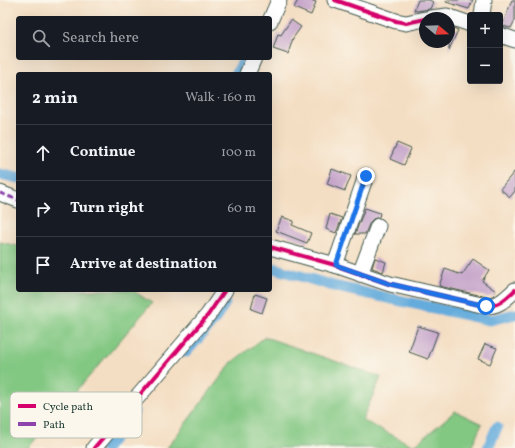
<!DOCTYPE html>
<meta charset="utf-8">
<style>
body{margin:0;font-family:Vollkorn,serif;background:#20242c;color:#f1f3f6}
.controls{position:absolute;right:12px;top:12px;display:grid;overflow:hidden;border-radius:4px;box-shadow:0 4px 16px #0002}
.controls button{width:36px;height:36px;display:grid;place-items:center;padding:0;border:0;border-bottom:1px solid #363941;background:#171b24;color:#f1f3f6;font:20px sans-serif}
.compass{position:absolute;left:419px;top:12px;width:36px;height:36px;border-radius:50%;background:#171b24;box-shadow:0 4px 16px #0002;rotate:109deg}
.stop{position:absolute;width:12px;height:12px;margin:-9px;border:3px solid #1a73e8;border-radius:50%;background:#fff}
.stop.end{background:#1a73e8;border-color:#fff;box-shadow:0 1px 4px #0008}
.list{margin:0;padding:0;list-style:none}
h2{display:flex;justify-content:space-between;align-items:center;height:52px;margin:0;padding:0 16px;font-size:17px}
h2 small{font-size:13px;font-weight:400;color:#9ea1a6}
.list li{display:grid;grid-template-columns:26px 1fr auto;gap:12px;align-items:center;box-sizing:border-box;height:56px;padding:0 16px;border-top:1px solid #363941}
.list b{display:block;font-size:15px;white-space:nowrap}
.list em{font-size:13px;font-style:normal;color:#9ea1a6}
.icon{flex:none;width:22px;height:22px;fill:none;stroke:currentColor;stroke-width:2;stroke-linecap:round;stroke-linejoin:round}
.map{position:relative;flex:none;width:515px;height:448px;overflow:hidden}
.search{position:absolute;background:#171b24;box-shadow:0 4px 16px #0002;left:16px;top:16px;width:256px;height:44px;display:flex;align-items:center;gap:10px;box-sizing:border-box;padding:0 14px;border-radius:4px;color:#9ea1a6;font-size:15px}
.panel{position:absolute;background:#171b24;box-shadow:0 4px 16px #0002;left:16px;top:72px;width:256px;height:220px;border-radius:4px}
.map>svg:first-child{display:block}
.green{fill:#82c782;stroke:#50825b}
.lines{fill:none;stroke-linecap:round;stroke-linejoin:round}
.canal{stroke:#65acdc;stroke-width:11}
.building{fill:#c6a5cb}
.minor-casing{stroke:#3f5549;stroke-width:17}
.minor{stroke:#fff;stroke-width:15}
.quiet{stroke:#8e44ad;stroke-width:3;stroke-dasharray:6 3;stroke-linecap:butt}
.cycleway-casing{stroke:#fbf7ec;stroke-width:6}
.cycleway{stroke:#d6006c;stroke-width:4}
.route{stroke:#1a73e8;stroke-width:5}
.key{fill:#fbf7ec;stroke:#b9bfb5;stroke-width:1}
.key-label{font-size:11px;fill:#1f3d34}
</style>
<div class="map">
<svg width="515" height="448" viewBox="0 0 515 448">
<rect width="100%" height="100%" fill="#fbf7ec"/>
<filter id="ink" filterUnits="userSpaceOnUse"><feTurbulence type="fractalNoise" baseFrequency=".025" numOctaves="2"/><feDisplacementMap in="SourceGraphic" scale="8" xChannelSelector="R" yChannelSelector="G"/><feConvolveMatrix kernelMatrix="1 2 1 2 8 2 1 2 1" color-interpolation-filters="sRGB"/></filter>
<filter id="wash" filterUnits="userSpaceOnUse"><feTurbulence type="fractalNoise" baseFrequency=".012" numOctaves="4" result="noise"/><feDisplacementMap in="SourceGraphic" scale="16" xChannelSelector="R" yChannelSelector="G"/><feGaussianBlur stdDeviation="0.9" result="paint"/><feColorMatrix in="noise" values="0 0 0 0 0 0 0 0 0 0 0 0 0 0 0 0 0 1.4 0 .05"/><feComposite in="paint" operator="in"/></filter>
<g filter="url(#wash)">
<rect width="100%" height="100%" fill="#f4dec3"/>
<!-- green -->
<g class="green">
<path d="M0,242L18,246V290H132L152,303L28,448H0Z"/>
<path d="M265,337L381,377L362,420L414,446L455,411L482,424L471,448H167L232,362Z"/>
</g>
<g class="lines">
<!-- canal -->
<g class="canal">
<path d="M236,74L245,58"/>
<path d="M0,174L18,178"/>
<path d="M270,267L337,287L490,320L515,314"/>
<path d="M186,352L215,319L225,303"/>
<path d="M106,448L134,412"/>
<path d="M488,448L497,427"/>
</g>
</g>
<g id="blocks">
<!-- building -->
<g class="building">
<path d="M298,0H311L316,2L311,15L294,8Z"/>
<path d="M418,0H429L433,2L430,9L417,11L414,10Z"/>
<path d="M447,0H473L469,9L446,2Z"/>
<path d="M512,0H515V20L511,28L502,26Z"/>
<path d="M291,20L301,27L293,38L288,54L273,49L278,34L281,35Z"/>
<path d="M449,26L458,30L449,50Z"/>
<path d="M397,143L411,149L404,165L390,159Z"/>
<path d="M332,169L351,176L345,191L327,184Z"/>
<path d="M515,171V191L510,197L500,189Z"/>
<path d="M365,208L380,213L379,217L373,219L370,222L365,234H355Z"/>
<path d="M330,214L342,218L336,233L326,229Z"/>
<path d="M282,217L294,221L292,225L311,233L307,243L276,231Z"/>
<path d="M375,258L386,262L383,272L372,268Z"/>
<path d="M473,259L489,270L482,281L496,291L493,296L487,297L439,286L445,269L462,275Z"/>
<path d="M255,294L267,298L262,313L251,309Z"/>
<path d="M418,326L438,332L428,359L409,352Z"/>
<path d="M485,344L497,348L490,364L478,359Z"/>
</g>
</g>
</g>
<g filter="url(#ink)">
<use href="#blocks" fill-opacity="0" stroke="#3f5549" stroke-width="1"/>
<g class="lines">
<!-- minor casing -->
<g class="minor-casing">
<g id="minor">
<path d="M335,0L396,21L406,23L425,19"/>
<path d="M482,15L484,0"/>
<path d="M430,18L447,16L470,24"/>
<path d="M270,21L279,0"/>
<path d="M500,35L515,40"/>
<path d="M247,74L254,58"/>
<path d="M0,193L18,200"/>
<path d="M270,247L335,265L390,284L486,306C499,306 505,299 515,290"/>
<path d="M335,265L366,176"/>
<path d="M360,274L378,226"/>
<path d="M94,448L208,315L225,290"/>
</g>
</g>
<!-- minor -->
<use href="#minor" class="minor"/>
<!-- quiet -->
<path class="quiet" d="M0,193L18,200"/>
<!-- cycleway casing -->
<g class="cycleway-casing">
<g id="cycleway">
<path d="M335,0L396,21L406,23L425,19"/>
<path d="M270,247L335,265L390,284L486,306C499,306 505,299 515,290"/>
<path d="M94,448L208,315L225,290"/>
</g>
</g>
<!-- cycleway -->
<use href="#cycleway" class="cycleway"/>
</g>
</g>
<g class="lines" filter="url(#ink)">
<!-- route -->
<path class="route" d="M366,176L336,265L390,284L486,306"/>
</g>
<!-- legend -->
<rect x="10" y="392" width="132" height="46" rx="6" class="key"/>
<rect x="18" y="404" width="18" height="4" fill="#d6006c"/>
<rect x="18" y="422" width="18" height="4" fill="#8e44ad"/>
<g class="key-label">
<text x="43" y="410">Cycle path</text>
<text x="43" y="428">Path</text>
</g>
</svg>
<div class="controls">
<button>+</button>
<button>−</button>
</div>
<svg class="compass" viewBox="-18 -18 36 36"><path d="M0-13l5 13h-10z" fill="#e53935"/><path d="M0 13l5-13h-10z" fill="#9ea1a6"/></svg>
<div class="stop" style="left:486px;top:306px"></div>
<div class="stop end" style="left:366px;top:176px"></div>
<div class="search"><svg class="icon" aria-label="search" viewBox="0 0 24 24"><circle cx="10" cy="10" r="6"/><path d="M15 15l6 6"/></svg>Search here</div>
<section class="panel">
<h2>2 min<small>Walk · 160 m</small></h2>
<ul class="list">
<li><svg class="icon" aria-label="ahead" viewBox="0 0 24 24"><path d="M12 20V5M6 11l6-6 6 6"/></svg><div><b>Continue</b></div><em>100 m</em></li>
<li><svg class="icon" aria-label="right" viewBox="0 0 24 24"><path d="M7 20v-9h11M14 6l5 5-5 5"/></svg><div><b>Turn right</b></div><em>60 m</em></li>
<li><svg class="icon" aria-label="arrive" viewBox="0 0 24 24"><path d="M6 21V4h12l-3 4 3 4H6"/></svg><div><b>Arrive at destination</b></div></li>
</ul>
</section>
</div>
